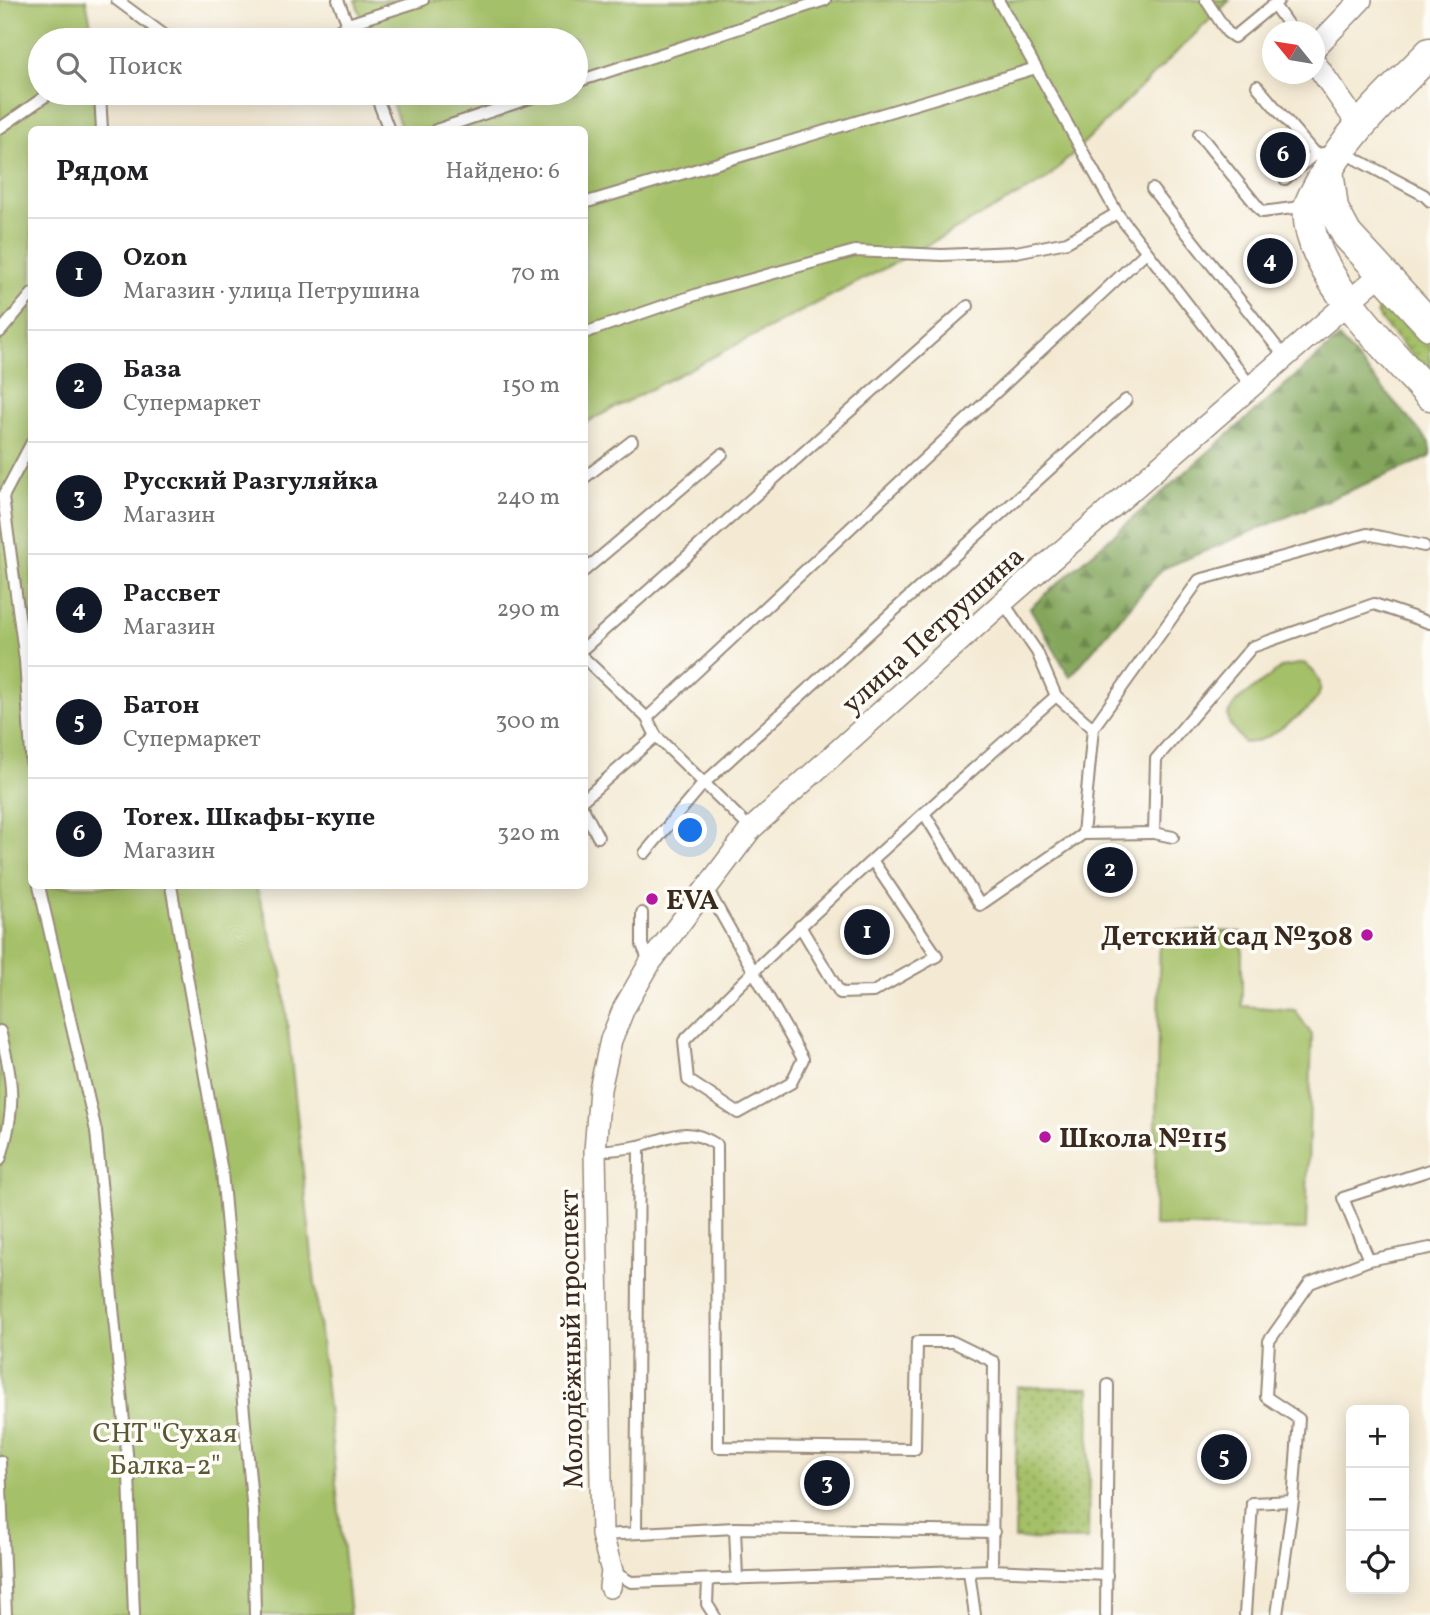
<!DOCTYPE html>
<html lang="ru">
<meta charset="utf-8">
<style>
body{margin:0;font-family:Vollkorn,serif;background:#f2f2f2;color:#202124}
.controls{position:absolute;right:21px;bottom:21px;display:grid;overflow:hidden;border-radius:10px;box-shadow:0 4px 18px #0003}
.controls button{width:63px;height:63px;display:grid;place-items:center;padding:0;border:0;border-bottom:2px solid #e0e0e0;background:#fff;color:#202124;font:35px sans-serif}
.compass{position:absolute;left:1262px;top:21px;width:63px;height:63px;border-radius:50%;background:#fff;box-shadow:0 4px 18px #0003;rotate:300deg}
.you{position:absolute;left:691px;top:831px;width:24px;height:24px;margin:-18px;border:5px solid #fff;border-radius:50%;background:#1a73e8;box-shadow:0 0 0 10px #1a73e833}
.badge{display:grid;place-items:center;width:46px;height:46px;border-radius:50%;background:#111827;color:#fff;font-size:23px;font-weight:700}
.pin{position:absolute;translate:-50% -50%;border:4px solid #fff;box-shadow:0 2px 7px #0006}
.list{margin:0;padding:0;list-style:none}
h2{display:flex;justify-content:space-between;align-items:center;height:91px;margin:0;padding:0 28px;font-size:30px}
h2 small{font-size:23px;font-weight:400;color:#757577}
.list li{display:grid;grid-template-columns:46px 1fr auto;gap:21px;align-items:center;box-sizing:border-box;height:112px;padding:0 28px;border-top:2px solid #e0e0e0}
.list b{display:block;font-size:26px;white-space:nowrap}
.list p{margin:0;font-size:23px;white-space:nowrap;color:#757577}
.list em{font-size:23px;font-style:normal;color:#757577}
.icon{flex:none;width:38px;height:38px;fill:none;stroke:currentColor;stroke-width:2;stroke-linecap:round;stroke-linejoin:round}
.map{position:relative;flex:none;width:1430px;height:1615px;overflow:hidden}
.search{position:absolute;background:#fff;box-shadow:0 4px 18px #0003;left:28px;top:28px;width:560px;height:77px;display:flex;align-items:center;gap:18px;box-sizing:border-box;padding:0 24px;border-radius:38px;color:#757577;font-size:26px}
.panel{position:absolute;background:#fff;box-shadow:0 4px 18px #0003;left:28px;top:126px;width:560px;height:763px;border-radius:10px}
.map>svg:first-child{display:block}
.grass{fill:url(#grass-dots);stroke:#707542;stroke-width:2}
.forest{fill:url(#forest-firs);stroke:#5f683d;stroke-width:2}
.garden{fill:#a4c067;stroke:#707542;stroke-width:2}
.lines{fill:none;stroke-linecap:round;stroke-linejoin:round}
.lane-casing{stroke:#988a79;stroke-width:14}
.street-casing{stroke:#988a79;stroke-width:24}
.secondary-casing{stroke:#988a79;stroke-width:33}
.lane{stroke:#fff;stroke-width:10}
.street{stroke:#fff;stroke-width:21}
.secondary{stroke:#fff;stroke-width:30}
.poi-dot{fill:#b5179e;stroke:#fdfcf7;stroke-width:2.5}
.labels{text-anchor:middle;stroke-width:7;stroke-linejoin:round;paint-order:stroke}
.street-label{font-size:28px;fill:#3b2a1e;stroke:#fdfcf7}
.poi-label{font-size:28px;font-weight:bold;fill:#3b2a1e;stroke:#fdfcf7;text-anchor:start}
.park-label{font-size:28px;fill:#5a5734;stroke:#fdfcf7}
</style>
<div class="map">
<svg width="1430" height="1615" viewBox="0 0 1430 1615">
<defs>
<pattern id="grass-dots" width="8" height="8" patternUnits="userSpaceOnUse" patternTransform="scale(1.75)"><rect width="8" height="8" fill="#a4c067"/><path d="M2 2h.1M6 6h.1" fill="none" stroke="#879c54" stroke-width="1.8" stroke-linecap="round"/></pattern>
<pattern id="forest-firs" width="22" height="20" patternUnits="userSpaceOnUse" patternTransform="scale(1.75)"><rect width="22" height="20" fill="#83a65c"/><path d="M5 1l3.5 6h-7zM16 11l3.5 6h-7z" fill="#6c874b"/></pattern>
</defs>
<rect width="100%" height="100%" fill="#fdfcf7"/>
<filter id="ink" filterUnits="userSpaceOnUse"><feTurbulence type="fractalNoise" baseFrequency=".0143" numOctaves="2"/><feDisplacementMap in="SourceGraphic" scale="14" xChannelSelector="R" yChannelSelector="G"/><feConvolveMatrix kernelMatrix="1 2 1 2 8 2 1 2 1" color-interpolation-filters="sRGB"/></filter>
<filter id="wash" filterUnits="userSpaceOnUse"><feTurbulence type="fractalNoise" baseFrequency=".00686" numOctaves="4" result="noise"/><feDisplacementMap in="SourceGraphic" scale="28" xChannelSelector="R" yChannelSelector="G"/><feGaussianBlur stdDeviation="1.57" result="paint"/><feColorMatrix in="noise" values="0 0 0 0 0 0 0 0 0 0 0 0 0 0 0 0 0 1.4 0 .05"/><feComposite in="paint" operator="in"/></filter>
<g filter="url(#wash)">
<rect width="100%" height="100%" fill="#f4ead4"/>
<!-- grass -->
<g class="grass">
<path d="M1385,302L1395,307L1430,345V375L1382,322L1377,313L1379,305Z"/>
<path d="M1017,1387L1090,1388L1088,1540L1015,1539Z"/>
</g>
<!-- forest -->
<path class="forest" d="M1339,338L1430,443V457L1162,569L1070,677L1030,608Z"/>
<!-- garden -->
<g class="garden">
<path d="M0,0H86L94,40H40V93H100L102,129L32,130V886H256L282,973L350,1615H0Z"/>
<path d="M355,0H1230L1046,180L885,268L585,423L584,130L402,129L388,93H576V40H370Z"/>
<path d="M1304,663C1337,688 1314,705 1290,722C1274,733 1264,742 1244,743L1229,723L1228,714L1236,702L1282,667Z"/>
<path d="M1160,930L1242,932V1006L1295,1010L1312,1035L1306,1230L1154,1226Z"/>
</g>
</g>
<g filter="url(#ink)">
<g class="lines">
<!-- lane casing -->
<g class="lane-casing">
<g id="lane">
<path d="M117,0L171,40"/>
<path d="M338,0L354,40"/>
<path d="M998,0L1117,213L1251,386"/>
<path d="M1206,0L1227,32L1234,37L1279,0"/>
<path d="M1274,5L1293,32"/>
<path d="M324,40L348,24L423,0"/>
<path d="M576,82L825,0"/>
<path d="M1257,86L1315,154L1341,151L1424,195L1430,201"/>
<path d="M100,93L102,130"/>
<path d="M375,93L389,130"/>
<path d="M0,128L50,93"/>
<path d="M436,130L545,93"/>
<path d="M1199,134L1262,212L1308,206"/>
<path d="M1285,179L1315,154"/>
<path d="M1152,189L1284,356"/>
<path d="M584,203L1036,68"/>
<path d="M0,332L32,294"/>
<path d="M584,333L701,293L855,251L942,255L1016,252L1067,242L1117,213"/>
<path d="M32,442L3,497L25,660L32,770"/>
<path d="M584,478L632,441"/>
<path d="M584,571L722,454"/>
<path d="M1003,602L1037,652L1056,696L1093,728L1083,834L1154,833"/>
<path d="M584,648L968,306"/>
<path d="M584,658L647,718L656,736L751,829"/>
<path d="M647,718L1146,252"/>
<path d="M1093,728L1199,580L1367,534L1424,546"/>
<path d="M584,799L656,736"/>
<path d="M584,810L598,837"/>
<path d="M924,813L980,905L1083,834"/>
<path d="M1173,837L1154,833L1156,759L1252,647L1374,604L1430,623"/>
<path d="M645,853L703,784L1126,400"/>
<path d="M39,886L96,1131L129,1474L134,1615"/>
<path d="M171,886L222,1172L253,1512L255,1615"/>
<path d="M706,887L803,1059L791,1083L738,1113L688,1080L684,1041C802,920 929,808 1056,696"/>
<path d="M642,913V945L650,963"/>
<path d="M800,926L840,993L873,992L937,956L872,860"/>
<path d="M0,1031C14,1082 16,1109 0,1160"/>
<path d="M595,1151C609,1150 625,1149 639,1146C671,1138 685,1124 717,1145L718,1447L915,1449L917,1342H953L994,1362L992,1570"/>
<path d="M1369,1260L1343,1198L1430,1170"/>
<path d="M0,1461L6,1615"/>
<path d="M735,1528L737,1579"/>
<path d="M636,1533L639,1146"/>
<path d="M602,1535L735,1528L994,1532"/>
<path d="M612,1571L631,1582L992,1570L1107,1575"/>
<path d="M969,1572L975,1615"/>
<path d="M708,1580L707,1604L714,1615"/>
<path d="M1106,1615L1108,1385"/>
<path d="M1245,1615L1252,1503L1293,1501L1299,1419L1266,1397L1269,1341L1310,1283L1369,1260L1430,1248"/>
<path d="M1277,1615L1293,1501"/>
</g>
</g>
<!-- street casing -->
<g class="street-casing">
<g id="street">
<path d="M1314,49L1361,0"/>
<path d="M1314,61L1359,126"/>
<path d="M610,1587L612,1571L602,1535L595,1151L600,1089L611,1040L624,1008L650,963L751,829L1003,602L1382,273"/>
</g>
</g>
<!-- secondary casing -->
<g class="secondary-casing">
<g id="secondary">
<path d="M1430,53C1389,95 1344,135 1318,187C1315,193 1310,201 1309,207C1302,268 1392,353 1430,395"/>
<path d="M1328,169L1333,209L1347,235L1430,325"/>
</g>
</g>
<!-- lane -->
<use href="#lane" class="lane"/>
<!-- street -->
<use href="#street" class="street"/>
<!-- secondary -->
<use href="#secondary" class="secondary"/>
</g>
</g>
<!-- markers -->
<g class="poi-dot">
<circle cx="652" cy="899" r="7"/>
<circle cx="1367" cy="935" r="7"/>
<circle cx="1045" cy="1137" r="7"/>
</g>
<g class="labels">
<!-- street labels -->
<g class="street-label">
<text transform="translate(932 629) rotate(-42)" y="10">улица Петрушина</text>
<text transform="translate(570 1339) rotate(-91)" y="10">Молодёжный проспект</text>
</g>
<!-- poi labels -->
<g class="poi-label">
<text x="666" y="909">EVA</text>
<text x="1353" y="945" text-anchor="end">Детский сад №308</text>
<text x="1059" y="1147">Школа №115</text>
</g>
<!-- park labels -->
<g class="park-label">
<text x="165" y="1442">СНТ "Сухая<tspan x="165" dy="32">Балка-2"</tspan></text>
</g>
</g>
</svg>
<div class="controls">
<button>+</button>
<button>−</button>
<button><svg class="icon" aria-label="locate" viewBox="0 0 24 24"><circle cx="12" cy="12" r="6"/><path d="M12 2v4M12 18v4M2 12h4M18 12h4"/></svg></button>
</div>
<svg class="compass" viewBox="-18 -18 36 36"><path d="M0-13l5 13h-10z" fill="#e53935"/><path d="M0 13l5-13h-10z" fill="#757577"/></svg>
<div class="you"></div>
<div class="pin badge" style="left:867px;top:932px">1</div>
<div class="pin badge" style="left:1110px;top:870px">2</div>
<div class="pin badge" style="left:827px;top:1483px">3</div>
<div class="pin badge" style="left:1270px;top:261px">4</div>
<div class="pin badge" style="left:1224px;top:1457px">5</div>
<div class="pin badge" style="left:1283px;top:155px">6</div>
<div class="search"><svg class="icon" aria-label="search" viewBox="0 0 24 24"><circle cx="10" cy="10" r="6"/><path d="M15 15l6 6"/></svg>Поиск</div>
<section class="panel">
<h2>Рядом<small>Найдено: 6</small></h2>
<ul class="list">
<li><span class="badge">1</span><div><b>Ozon</b><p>Магазин · улица Петрушина</p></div><em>70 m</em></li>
<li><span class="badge">2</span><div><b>База</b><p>Супермаркет</p></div><em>150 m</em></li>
<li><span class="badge">3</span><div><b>Русский Разгуляйка</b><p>Магазин</p></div><em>240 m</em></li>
<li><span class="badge">4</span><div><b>Рассвет</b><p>Магазин</p></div><em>290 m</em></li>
<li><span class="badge">5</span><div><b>Батон</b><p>Супермаркет</p></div><em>300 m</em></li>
<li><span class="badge">6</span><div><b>Torex. Шкафы-купе</b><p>Магазин</p></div><em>320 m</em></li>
</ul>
</section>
</div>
